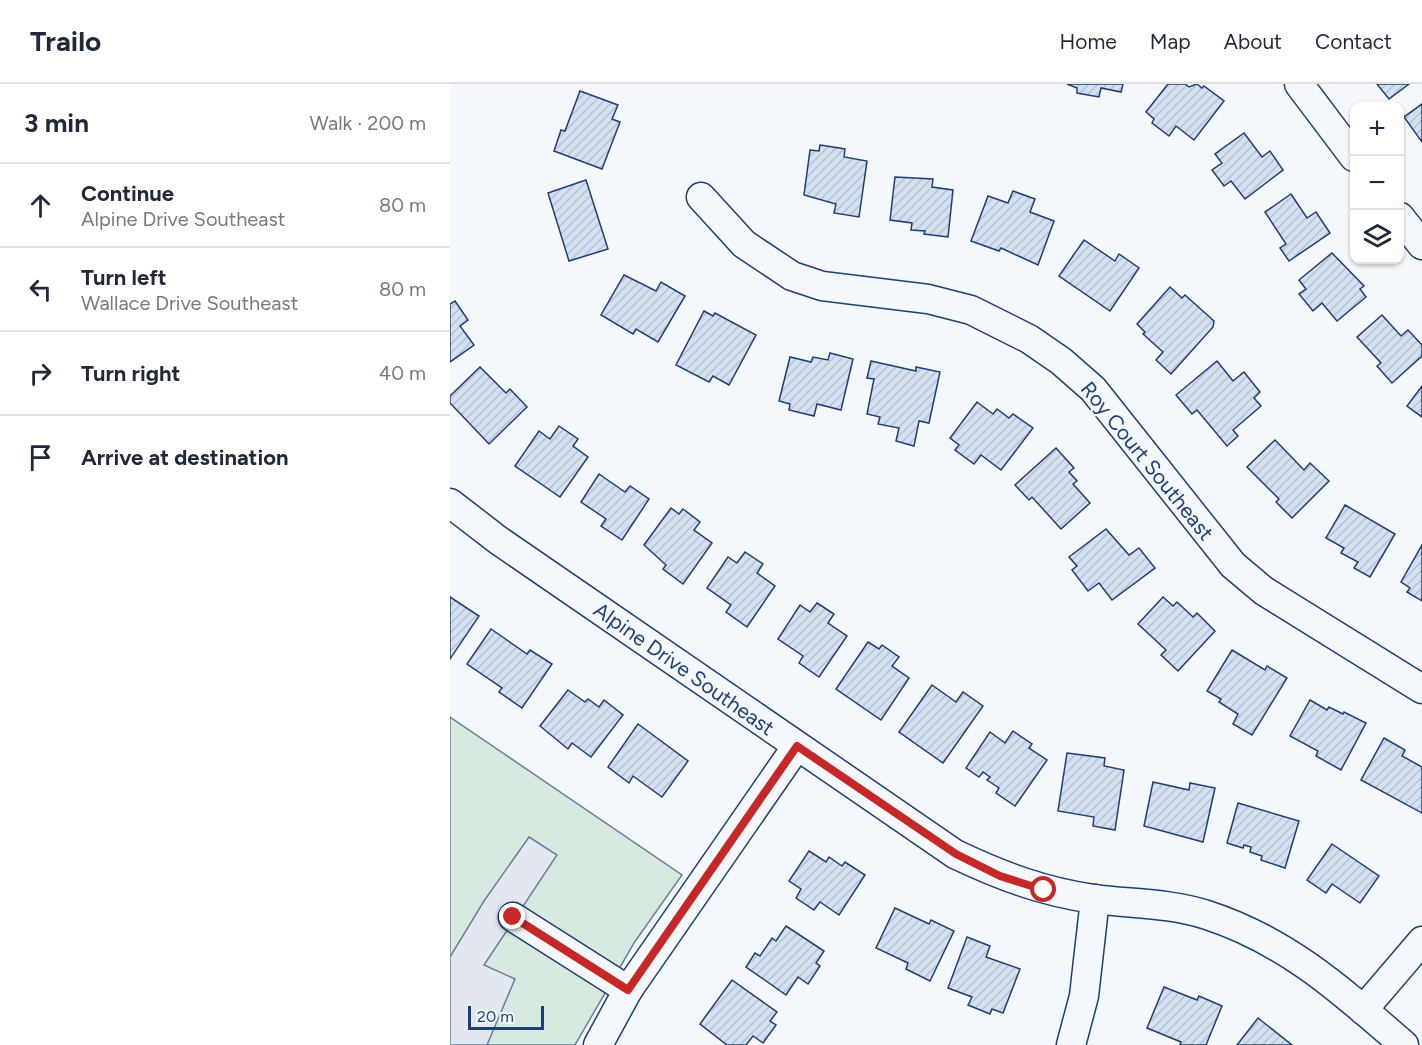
<!DOCTYPE html>
<meta charset="utf-8">
<style>
body{margin:0;font-family:Figtree,sans-serif;background:#f6f6f7;color:#1f2937}
.controls{position:absolute;right:18px;top:18px;display:grid;overflow:hidden;border-radius:12px;box-shadow:0 2px 4px #0004}
.controls button{width:54px;height:54px;display:grid;place-items:center;padding:0;border:0;border-bottom:2px solid #e0e1e3;background:#fff;color:#1f2937;font:30px sans-serif}
.scale{position:absolute;left:18px;bottom:15px;width:76px;box-sizing:border-box;padding-left:6px;border:3px solid #1d3f73;border-top:0;font-size:16px;line-height:21px;white-space:nowrap;color:#1d3f73;-webkit-text-stroke:4px #f4f7fb;paint-order:stroke}
.stop{position:absolute;width:18px;height:18px;margin:-14px;border:4px solid #c62828;border-radius:50%;background:#fff}
.stop.end{background:#c62828;border-color:#fff;box-shadow:0 2px 6px #0008}
.list{margin:0;padding:0;list-style:none}
h2{display:flex;justify-content:space-between;align-items:center;height:78px;margin:0;padding:0 24px;font-size:26px}
h2 small{font-size:20px;font-weight:400;color:#747a83}
.list li{display:grid;grid-template-columns:39px 1fr auto;gap:18px;align-items:center;box-sizing:border-box;height:84px;padding:0 24px;border-top:2px solid #e0e1e3}
.list b{display:block;font-size:22px;white-space:nowrap}
.list p{margin:0;font-size:20px;white-space:nowrap;color:#747a83}
.list em{font-size:20px;font-style:normal;color:#747a83}
.icon{flex:none;width:33px;height:33px;fill:none;stroke:currentColor;stroke-width:2;stroke-linecap:round;stroke-linejoin:round}
.map{position:relative;flex:none;width:972px;height:961px;overflow:hidden}
header{display:flex;align-items:center;gap:36px;box-sizing:border-box;height:84px;padding:0 30px;background:#fff;border-bottom:2px solid #e0e1e3}
header strong{font-size:28px}
nav{display:flex;gap:33px;margin-inline-start:auto;font-size:21px}
main{display:flex}
aside{flex:1;background:#fff}
.map>svg:first-child{display:block}
.park{fill:#d7e8df;stroke:#687fa3;stroke-width:1.5}
.parking{fill:#e3e8f0;stroke:#687fa3;stroke-width:1.5}
.building{fill:url(#building-hatch);stroke:#1d3f73;stroke-width:1.5}
.lines{fill:none;stroke-linecap:round;stroke-linejoin:round}
.minor-casing{stroke:#1d3f73;stroke-width:31}
.minor{stroke:#f4f7fb;stroke-width:28}
.route{stroke:#c62828;stroke-width:8}
.labels{text-anchor:middle;stroke-width:4.5;stroke-linejoin:round;paint-order:stroke}
.street-label{font-size:21px;fill:#1d3f73;stroke:#f4f7fb}
</style>
<header>
<strong>Trailo</strong>
<nav><a>Home</a><a>Map</a><a>About</a><a>Contact</a></nav>
</header>
<main>
<aside>
<h2>3 min<small>Walk · 200 m</small></h2>
<ul class="list">
<li><svg class="icon" aria-label="ahead" viewBox="0 0 24 24"><path d="M12 20V5M6 11l6-6 6 6"/></svg><div><b>Continue</b><p>Alpine Drive Southeast</p></div><em>80 m</em></li>
<li><svg class="icon" aria-label="left" viewBox="0 0 24 24"><path d="M17 20v-9H6M10 6l-5 5 5 5"/></svg><div><b>Turn left</b><p>Wallace Drive Southeast</p></div><em>80 m</em></li>
<li><svg class="icon" aria-label="right" viewBox="0 0 24 24"><path d="M7 20v-9h11M14 6l5 5-5 5"/></svg><div><b>Turn right</b></div><em>40 m</em></li>
<li><svg class="icon" aria-label="arrive" viewBox="0 0 24 24"><path d="M6 21V4h12l-3 4 3 4H6"/></svg><div><b>Arrive at destination</b></div></li>
</ul>
</aside>
<div class="map">
<svg width="972" height="961" viewBox="0 0 972 961">
<defs>
<pattern id="building-hatch" width="6" height="6" patternUnits="userSpaceOnUse" patternTransform="scale(1.5)"><rect width="6" height="6" fill="#d5e0f0"/><path d="M-1 1l2-2M0 6l6-6M5 7l2-2" fill="none" stroke="#b6c1d1"/></pattern>
</defs>
<rect width="100%" height="100%" fill="#f4f7fb"/>
<!-- park -->
<path class="park" d="M0,633L232,791L184,859L125,961H0Z"/>
<!-- parking -->
<path class="parking" d="M79,753L107,771L34,881L65,895L37,961H0V873L34,817Z"/>
<!-- building -->
<g class="building">
<path d="M617,0H673L671,8L651,4L649,13L627,9V4Z"/>
<path d="M718,0H735L739,3L747,0L752,4L754,2L774,17L744,56L726,42L719,52L702,39L704,35L696,28Z"/>
<path d="M927,0H959L939,15Z"/>
<path d="M130,7L168,21L162,35L170,38L152,85L104,67L111,46L115,47Z"/>
<path d="M972,20V58L954,33Z"/>
<path d="M794,49L812,73L820,67L833,86L795,115L781,97L774,102L762,86L772,79L765,70Z"/>
<path d="M370,61L395,65L394,73L417,77L409,133L384,129L386,120L354,111L360,66L369,67Z"/>
<path d="M445,93L483,95L482,103L503,106L498,153L474,150L475,147L461,146L462,139L440,136Z"/>
<path d="M136,96L158,165L119,177L98,109Z"/>
<path d="M563,107L585,115L580,128L604,137L588,181L551,164L549,167L521,157L538,112L558,119Z"/>
<path d="M841,110L857,134L866,128L880,149L839,177L830,164L836,160L815,128Z"/>
<path d="M634,156L665,177L669,170L689,184L660,227L609,192Z"/>
<path d="M882,169L914,202L910,205L916,213L887,237L872,219L863,227L849,210L856,205L849,196Z"/>
<path d="M174,191L206,207L211,198L235,212L208,258L186,245L183,250L151,231Z"/>
<path d="M720,203L732,214L735,211L764,237L763,243L721,290L706,276L713,268L693,250L695,248L687,240Z"/>
<path d="M5,217L18,236L10,242L24,261L0,278V220Z"/>
<path d="M254,227L263,232L265,229L306,251L279,301L263,292L259,298L226,281Z"/>
<path d="M932,231L951,252L958,246L972,261V272L942,299L927,282L931,279L907,253Z"/>
<path d="M380,269L403,275L391,326L367,320L364,332L339,326L340,320L329,317L340,273L361,278L363,273L378,276Z"/>
<path d="M421,277L466,287V283L490,288L479,339L469,337L464,362L446,357L449,344L428,340L430,333L417,330L424,295L417,294Z"/>
<path d="M767,277L783,297L794,288L810,308L804,314L811,322L783,346L788,352L777,362L747,326L742,330L726,311Z"/>
<path d="M30,283L56,309L60,305L77,323L39,360L0,319V312Z"/>
<path d="M972,302V333L957,322Z"/>
<path d="M527,318L543,330L547,325L559,334L563,330L583,344L551,386L531,371L524,380L505,366L509,361L500,354Z"/>
<path d="M109,342L128,355L123,362L138,373L110,413L65,382L89,347L100,355Z"/>
<path d="M825,356L854,386L860,379L879,397L842,434L826,418L829,415L797,383Z"/>
<path d="M606,364L624,384L619,388L627,397L623,400L640,419L611,445L582,413L579,416L565,401Z"/>
<path d="M149,390L175,408L180,402L199,415L172,456L151,442L156,435L131,418Z"/>
<path d="M895,421L945,450L920,493L904,484L908,478L891,469L894,464L876,454Z"/>
<path d="M221,424L229,430L233,425L250,438L244,446L262,459L233,500L213,485L216,481L194,461Z"/>
<path d="M656,445L679,471L689,464L705,484L662,516L649,499L638,507L622,486L627,482L619,473Z"/>
<path d="M972,461V517L957,508L960,504L951,498Z"/>
<path d="M295,468L313,480L307,489L325,502L297,543L276,528L281,521L257,504L278,473L287,479Z"/>
<path d="M0,513L29,532L0,575Z"/>
<path d="M713,513L723,522L727,518L743,533L747,529L765,547L728,587L711,571L716,566L688,540Z"/>
<path d="M367,519L384,530L378,539L397,552L369,593L349,579L353,572L328,555L350,521L360,528Z"/>
<path d="M41,545L77,570L80,566L102,580L72,624L49,608L52,604L17,580Z"/>
<path d="M418,558L429,565L432,561L449,573L442,582L459,594L431,636L386,605Z"/>
<path d="M782,566L815,586L817,582L837,594L802,651L783,640L788,630L769,618L771,615L757,607Z"/>
<path d="M482,601L506,618L513,608L533,622L493,679L449,648Z"/>
<path d="M118,606L135,618L138,615L149,623L154,616L173,631L141,673L122,659L118,665L90,642Z"/>
<path d="M860,616L877,626L879,623L893,630L894,628L916,639L891,686L866,672L868,667L840,652Z"/>
<path d="M188,640L238,677L212,713L183,692L179,699L158,683Z"/>
<path d="M563,647L582,660L579,664L597,676L565,722L546,709L549,704L537,696L540,693L533,688L529,693L516,684L540,648L555,659Z"/>
<path d="M934,654L955,666L952,672L972,683V729L911,696Z"/>
<path d="M617,669L655,674L654,682L674,686L665,746L643,742L644,733L608,727Z"/>
<path d="M703,698L739,706L740,699L765,704L753,758L694,742Z"/>
<path d="M788,719L849,737L835,784L811,776L812,772L800,768L801,763L794,761L793,764L777,759Z"/>
<path d="M882,760L929,792L910,819L882,800L876,809L857,796Z"/>
<path d="M359,767L376,778L379,773L392,782L395,778L415,791L389,831L370,818L364,826L346,814L351,805L339,797Z"/>
<path d="M445,824L479,840L481,836L504,847L480,897L456,885L458,879L426,864Z"/>
<path d="M336,842L374,867L366,879L370,882L358,900L348,893L336,911L296,883L305,869L310,872L322,854L326,857Z"/>
<path d="M517,853L540,862L536,873L570,885L553,929L542,925L540,930L518,921L522,913L498,904Z"/>
<path d="M282,896L327,928L320,937L326,941L313,959L303,952L296,961H277L250,940Z"/>
<path d="M714,903L747,916L749,912L772,922L756,961H730L731,958L697,944Z"/>
<path d="M808,934L842,961H787Z"/>
</g>
<g class="lines">
<!-- minor casing -->
<g class="minor-casing">
<g id="minor">
<path d="M849,0L904,73"/>
<path d="M251,113L294,160L342,192L372,202L478,215L521,226L579,255L611,277L643,305L783,481L814,507L972,605"/>
<path d="M950,133L972,161"/>
<path d="M0,419L48,456L505,770C551,792 594,808 644,815C682,820 720,819 757,831C837,857 892,907 954,961"/>
<path d="M63,833L178,906"/>
<path d="M913,926L972,857"/>
<path d="M148,961L178,906L347,662"/>
<path d="M621,961L634,912L645,815"/>
</g>
</g>
<!-- minor -->
<use href="#minor" class="minor"/>
</g>
<g class="lines">
<!-- route -->
<path class="route" d="M63,833L178,906L347,662L506,770L550,792L594,806"/>
</g>
<g class="labels">
<!-- street labels -->
<g class="street-label">
<text transform="translate(697 377) rotate(51)" y="7">Roy Court Southeast</text>
<text transform="translate(234 585) rotate(35)" y="7">Alpine Drive Southeast</text>
</g>
</g>
</svg>
<div class="controls">
<button>+</button>
<button>−</button>
<button><svg class="icon" aria-label="layers" viewBox="0 0 24 24"><path d="M12 4l9 5-9 5-9-5zM3 14l9 5 9-5"/></svg></button>
</div>
<div class="scale">20 m</div>
<div class="stop" style="left:594px;top:806px"></div>
<div class="stop end" style="left:63px;top:833px"></div>
</div>
</main>
